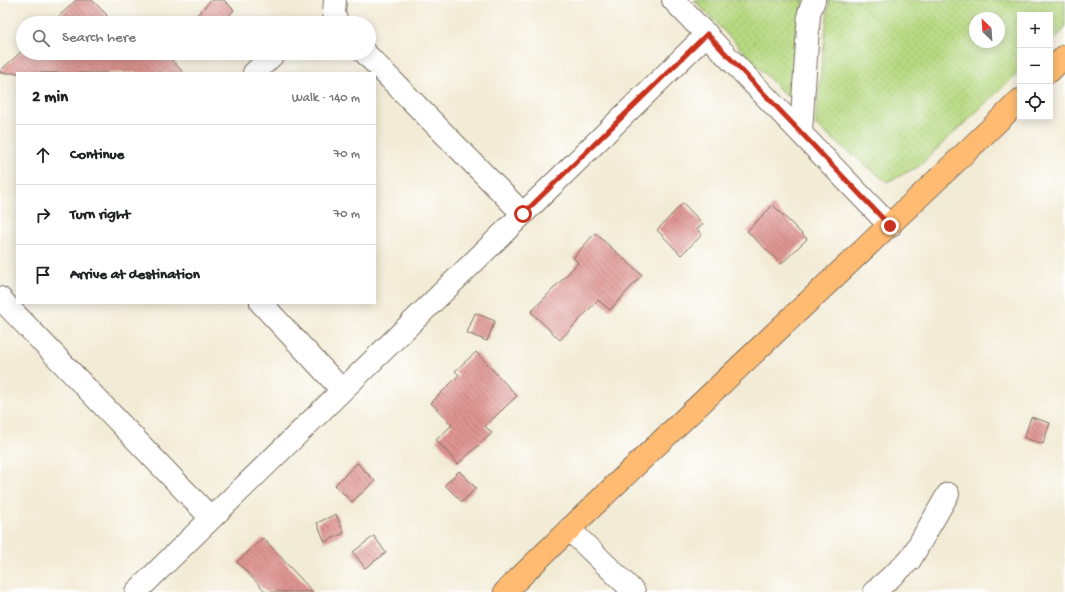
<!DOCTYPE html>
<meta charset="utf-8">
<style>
body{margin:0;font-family:"Gochi Hand",sans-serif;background:#f6f6f6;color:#202124}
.controls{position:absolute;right:12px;top:12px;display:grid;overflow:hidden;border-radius:0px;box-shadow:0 2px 10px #0003}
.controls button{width:36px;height:36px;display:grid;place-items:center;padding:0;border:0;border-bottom:1px solid #e0e0e0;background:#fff;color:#202124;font:20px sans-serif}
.compass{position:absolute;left:969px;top:12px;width:36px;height:36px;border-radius:50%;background:#fff;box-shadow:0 2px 10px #0003;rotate:335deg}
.stop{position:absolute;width:12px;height:12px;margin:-9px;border:3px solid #c8321e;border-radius:50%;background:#fff}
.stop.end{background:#c8321e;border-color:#fff;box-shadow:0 1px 4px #0008}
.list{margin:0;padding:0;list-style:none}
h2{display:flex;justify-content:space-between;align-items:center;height:52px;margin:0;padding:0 16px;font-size:17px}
h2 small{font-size:13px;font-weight:400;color:#757577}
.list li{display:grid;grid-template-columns:26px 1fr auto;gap:12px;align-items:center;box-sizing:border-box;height:60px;padding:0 16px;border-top:1px solid #e0e0e0}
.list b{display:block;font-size:15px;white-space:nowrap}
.list em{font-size:13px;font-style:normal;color:#757577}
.icon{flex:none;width:22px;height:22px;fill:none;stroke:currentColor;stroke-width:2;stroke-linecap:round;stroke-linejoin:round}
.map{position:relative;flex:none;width:1065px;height:592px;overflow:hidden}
.search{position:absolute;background:#fff;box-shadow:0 2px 10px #0003;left:16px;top:16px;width:360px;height:44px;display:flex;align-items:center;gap:10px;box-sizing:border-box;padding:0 14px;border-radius:22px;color:#757577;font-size:15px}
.panel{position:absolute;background:#fff;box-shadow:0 2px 10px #0003;left:16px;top:72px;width:360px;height:232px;border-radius:0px}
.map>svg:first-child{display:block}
.grass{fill:url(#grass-dots);stroke:#78814f;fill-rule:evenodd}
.building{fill:url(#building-back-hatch)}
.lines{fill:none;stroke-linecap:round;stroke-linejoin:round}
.minor-casing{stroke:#7b6e5e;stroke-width:24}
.major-casing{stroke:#7b6e5e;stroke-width:24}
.minor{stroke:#fff;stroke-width:22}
.major{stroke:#ffbb71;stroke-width:22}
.route{stroke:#c8321e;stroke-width:5}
</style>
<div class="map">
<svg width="1065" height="592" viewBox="0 0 1065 592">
<defs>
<pattern id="grass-dots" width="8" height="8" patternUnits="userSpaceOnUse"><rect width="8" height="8" fill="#b6d880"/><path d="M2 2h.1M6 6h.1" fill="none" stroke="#9dba6e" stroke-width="1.8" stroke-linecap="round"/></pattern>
<pattern id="building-back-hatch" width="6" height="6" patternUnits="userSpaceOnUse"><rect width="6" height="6" fill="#de9492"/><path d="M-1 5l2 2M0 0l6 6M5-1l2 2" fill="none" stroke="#b57977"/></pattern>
</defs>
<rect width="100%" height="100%" fill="#fff"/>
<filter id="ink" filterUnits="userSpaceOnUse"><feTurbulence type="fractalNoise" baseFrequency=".025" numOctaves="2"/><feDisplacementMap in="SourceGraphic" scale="8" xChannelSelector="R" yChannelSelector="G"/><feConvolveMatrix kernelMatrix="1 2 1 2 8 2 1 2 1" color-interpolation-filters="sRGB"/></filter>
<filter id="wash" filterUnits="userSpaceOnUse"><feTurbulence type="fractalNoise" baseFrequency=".012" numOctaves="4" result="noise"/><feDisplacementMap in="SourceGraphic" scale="16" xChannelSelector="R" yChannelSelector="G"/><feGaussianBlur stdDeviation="0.9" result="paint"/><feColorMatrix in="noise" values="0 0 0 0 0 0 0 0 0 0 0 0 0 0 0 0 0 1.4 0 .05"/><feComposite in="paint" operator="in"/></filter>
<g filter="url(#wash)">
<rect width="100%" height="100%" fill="#f2ebd5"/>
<!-- grass -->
<g class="grass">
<path d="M694,0H804L795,97L785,95Z"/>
<path d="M829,0H1065V29L1050,43V15H1020V71L918,167L887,182L815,125ZM975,18H999V42H975Z"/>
</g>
<g id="blocks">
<!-- building -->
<g class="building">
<path d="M76,0H92L107,15L99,23H52Z"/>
<path d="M211,0H224L234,10L222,23H190Z"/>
<path d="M23,50V53H165L184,73H0V71Z"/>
<path d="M683,203L703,224L697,229L702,235L681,255L657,230Z"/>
<path d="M773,205L807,239L781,264L747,231Z"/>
<path d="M595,233L642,275L610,310L598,300L560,340L531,312L578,263L573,258Z"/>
<path d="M475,313L495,321L487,341L467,333Z"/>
<path d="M476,352L517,396L485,426L492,433L458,464L436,440L452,425L431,403L459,375L455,371Z"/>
<path d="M1031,417L1050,423L1043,444L1024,438Z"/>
<path d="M357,463L375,481L352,502L335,485Z"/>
<path d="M459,471L476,488L462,502L445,485Z"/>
<path d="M336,514L344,533L325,542L317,523Z"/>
<path d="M374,536L386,553L365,568L353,552Z"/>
<path d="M263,538L313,592H266L237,562Z"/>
</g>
</g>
</g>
<g filter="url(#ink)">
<use href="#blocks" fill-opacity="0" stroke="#7b6e5e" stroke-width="1"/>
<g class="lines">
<!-- minor casing -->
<g class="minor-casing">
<g id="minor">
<path d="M335,0L334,13L337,23"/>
<path d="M673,0L890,226"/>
<path d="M365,53L523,214"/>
<path d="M254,73L275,53"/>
<path d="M801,131L809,13L814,0"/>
<path d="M0,298L211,518"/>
<path d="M261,303L342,390"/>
<path d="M569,529L634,592"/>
<path d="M136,592L707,34"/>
<path d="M874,592L910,560L948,494"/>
</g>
</g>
<!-- major casing -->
<g class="major-casing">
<g id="major">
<path d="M1050,71L1065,56"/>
<path d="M505,592C674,425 850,265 1020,100"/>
</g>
</g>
<!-- minor -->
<use href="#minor" class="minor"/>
<!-- major -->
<use href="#major" class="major"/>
</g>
</g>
<g class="lines" filter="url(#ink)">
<!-- route -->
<path class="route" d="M523,214L707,34L890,226"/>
</g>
</svg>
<div class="controls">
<button>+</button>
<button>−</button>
<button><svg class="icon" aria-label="locate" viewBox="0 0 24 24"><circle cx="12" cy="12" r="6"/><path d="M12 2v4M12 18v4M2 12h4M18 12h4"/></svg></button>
</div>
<svg class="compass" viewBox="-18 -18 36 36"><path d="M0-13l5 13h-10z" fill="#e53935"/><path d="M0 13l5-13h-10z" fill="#757577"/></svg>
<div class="stop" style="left:523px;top:214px"></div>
<div class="stop end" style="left:890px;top:226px"></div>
<div class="search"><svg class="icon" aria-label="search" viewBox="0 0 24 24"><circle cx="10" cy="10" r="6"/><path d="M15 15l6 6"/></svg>Search here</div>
<section class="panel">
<h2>2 min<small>Walk · 140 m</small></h2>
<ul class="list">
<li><svg class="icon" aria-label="ahead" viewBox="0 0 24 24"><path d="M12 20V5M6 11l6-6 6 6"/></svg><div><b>Continue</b></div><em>70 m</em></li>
<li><svg class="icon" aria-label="right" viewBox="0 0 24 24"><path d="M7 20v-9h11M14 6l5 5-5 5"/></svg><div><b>Turn right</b></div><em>70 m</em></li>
<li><svg class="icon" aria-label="arrive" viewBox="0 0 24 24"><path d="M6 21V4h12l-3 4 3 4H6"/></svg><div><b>Arrive at destination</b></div></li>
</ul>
</section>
</div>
